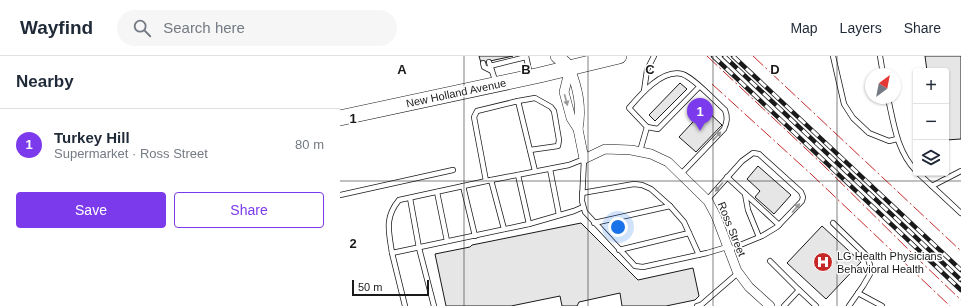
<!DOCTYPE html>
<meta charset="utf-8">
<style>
body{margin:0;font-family:Arial,sans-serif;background:#f6f6f7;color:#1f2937}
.controls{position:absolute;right:12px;top:12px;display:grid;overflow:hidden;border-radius:4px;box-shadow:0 1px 3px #0004}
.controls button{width:36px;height:36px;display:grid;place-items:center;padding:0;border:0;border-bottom:1px solid #e0e1e3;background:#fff;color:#1f2937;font:20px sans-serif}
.compass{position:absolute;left:525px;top:12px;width:36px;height:36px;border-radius:50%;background:#fff;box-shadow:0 1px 3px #0004;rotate:32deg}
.scale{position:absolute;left:12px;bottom:10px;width:77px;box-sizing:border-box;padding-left:4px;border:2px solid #1a1a1a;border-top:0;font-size:11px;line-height:14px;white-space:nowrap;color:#1a1a1a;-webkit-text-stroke:3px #fff;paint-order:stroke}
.you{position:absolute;left:278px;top:171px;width:14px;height:14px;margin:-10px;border:3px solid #fff;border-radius:50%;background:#1a73e8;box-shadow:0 0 0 6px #1a73e833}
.badge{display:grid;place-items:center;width:26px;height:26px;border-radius:50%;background:#7c3aed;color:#fff;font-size:13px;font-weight:700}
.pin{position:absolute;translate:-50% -33px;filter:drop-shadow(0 1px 2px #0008)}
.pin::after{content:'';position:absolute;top:21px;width:14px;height:12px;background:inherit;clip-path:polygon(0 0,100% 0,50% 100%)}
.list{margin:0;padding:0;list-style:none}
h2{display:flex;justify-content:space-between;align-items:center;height:52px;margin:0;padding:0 16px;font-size:17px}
h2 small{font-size:13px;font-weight:400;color:#747a83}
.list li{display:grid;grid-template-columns:26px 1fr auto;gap:12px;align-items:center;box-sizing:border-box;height:72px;padding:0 16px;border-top:1px solid #e0e1e3}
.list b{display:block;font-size:15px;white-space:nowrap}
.list p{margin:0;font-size:13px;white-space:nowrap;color:#747a83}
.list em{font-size:13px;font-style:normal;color:#747a83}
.actions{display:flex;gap:8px;padding:12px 16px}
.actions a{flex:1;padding:9px 0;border:1px solid #7c3aed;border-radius:4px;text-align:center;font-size:14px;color:#7c3aed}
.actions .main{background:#7c3aed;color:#fff}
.icon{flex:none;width:22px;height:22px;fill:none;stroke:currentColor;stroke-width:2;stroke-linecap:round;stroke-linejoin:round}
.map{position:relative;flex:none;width:621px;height:250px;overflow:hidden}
header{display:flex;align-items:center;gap:24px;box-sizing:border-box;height:56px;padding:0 20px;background:#fff;border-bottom:1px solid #e0e1e3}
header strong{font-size:19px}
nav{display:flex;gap:22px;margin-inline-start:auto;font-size:14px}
.search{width:280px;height:36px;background:#f6f6f7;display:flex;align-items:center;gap:10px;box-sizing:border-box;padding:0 14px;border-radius:22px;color:#747a83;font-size:15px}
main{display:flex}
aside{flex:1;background:#fff}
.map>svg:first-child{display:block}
.building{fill:#e6e6e6;stroke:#1a1a1a}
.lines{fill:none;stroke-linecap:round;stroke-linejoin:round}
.lane-casing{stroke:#1a1a1a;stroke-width:6}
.street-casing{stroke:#1a1a1a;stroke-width:10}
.secondary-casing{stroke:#1a1a1a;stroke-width:14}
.primary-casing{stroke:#1a1a1a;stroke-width:16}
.lane{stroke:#fff;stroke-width:4.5}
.street{stroke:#fff;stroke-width:9}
.secondary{stroke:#fff;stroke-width:13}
.primary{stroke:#fff;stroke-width:15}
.rail-casing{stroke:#1a1a1a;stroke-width:4.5}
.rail{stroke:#fff;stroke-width:3;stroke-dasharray:9;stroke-linecap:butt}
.power{stroke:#c62828;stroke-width:1;stroke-dasharray:14 3 2 3;stroke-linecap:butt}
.oneway{fill:#989898}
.grid{fill:none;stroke:#1a1a1a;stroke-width:1;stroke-opacity:0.55}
.labels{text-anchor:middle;stroke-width:3;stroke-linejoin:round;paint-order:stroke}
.street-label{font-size:11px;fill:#1a1a1a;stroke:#fff}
.poi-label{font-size:11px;fill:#1a1a1a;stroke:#fff;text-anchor:start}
.grid-label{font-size:13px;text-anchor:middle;font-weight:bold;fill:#1a1a1a;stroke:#fff;stroke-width:3;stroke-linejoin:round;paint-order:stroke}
</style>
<header>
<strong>Wayfind</strong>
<div class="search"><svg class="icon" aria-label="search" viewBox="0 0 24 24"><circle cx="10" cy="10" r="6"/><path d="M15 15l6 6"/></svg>Search here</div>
<nav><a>Map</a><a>Layers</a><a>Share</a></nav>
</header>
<main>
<aside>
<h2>Nearby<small></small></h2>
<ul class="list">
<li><span class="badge">1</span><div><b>Turkey Hill</b><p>Supermarket · Ross Street</p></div><em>80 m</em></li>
</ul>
<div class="actions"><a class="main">Save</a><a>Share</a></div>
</aside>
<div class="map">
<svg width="621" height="250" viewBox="0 0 621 250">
<rect width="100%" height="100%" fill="#fff"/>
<!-- building -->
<g class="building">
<path d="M139,0H173L141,7Z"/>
<path d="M585,0H621V83L606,84V15H587Z"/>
<path d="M340,27L347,33L315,65L309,59Z"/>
<path d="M365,53L382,69L356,96L339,81Z"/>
<path d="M418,110L451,139L434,158L415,141L420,135L407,123Z"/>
<path d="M241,167L298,224L353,212L359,240L355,244L326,250H282L280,237L239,246L237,250H222L220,240L171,250H106L95,198L130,191L132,189Z"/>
<path d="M482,170L521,206L486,243L447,207Z"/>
</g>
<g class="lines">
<!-- lane casing -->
<g class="lane-casing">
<g id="lane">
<path d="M186,0L190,19"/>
<path d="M493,0L504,48L513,62L529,77L549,85L557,83"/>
<path d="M540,0L543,18"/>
<path d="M149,6L156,27"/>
<path d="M143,7L144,11L152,15"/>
<path d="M150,10L186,1"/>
<path d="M304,35L307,14L314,0"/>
<path d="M548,42C554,69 557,95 576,115"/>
<path d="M178,45L195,42L211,51L214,55L219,84L218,90L190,94"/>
<path d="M307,71L318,73L359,31"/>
<path d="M300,95L307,71L289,52C300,39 322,13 342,18C353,21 375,45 385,54C388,61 387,66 384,73L341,118"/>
<path d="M210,113L219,159"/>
<path d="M578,117L621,157"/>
<path d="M178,119L189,168"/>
<path d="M387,121L439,169"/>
<path d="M151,124L164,173"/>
<path d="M146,125L134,61L137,55L178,45L195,115"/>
<path d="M123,130L135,180"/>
<path d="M592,130L621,115"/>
<path d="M97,136L107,185"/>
<path d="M242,137L294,128L302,129L311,133L330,150L344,166L359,199"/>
<path d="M405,138L408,154L419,181"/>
<path d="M0,139L113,114"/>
<path d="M70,142L79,192L94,250"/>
<path d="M367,144L402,105L413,97L419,98L461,136L463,141L462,145L437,171L422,180L388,194"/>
<path d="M243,151L234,155L189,168L52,197C49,176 44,162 59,144L151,124L229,109L244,103L242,145L245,156L295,210L303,211L367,197L387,191"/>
<path d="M254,167L330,150"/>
<path d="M493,167L527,200L530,209V218L523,230L509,250"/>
<path d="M279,194L349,177"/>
<path d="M52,197L65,250"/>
<path d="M430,205L459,234L444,250"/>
<path d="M459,234L476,250"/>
<path d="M518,237L542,250"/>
<path d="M357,250L361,249L398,217"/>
</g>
</g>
<!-- street casing -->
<g class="street-casing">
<g id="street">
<path d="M230,12L224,36L231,62L238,73L244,103L265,93L291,94L311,98L328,106L368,145L376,160L397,215L409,231L430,250"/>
<path d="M230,12C238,33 242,51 238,73"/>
</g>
</g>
<!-- secondary casing -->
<g class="secondary-casing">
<path id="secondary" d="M217,0L230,12"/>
</g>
<!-- primary casing -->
<g class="primary-casing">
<path id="primary" d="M0,62L200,19L279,0"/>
</g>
<!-- lane -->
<use href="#lane" class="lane"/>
<!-- street -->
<use href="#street" class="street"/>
<!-- secondary -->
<use href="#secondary" class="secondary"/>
<!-- primary -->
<use href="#primary" class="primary"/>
<!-- rail casing -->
<g class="rail-casing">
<g id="rail">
<path d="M373,0L621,234"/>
<path d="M384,0L621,224"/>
<path d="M393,0L621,214"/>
</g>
</g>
<!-- rail -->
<use href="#rail" class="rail"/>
<!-- power -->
<g class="power">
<path d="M367,0L481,107L578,203L621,244"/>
<path d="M413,0L621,195"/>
<path d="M372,28L472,119L610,250"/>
</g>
</g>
<!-- one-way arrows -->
<defs><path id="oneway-solid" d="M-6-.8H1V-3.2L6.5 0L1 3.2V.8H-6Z"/></defs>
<g class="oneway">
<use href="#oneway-solid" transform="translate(226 44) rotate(75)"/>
<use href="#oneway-solid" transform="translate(377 80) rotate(-47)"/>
<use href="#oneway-solid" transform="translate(379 131) rotate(131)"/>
<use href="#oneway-solid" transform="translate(456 152) rotate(-49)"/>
</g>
<!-- grid -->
<path class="grid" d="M124,0V250M248,0V250M373,0V250M497,0V250M0,125H621"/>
<!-- icons -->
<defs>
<g id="hospital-disc" transform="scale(1)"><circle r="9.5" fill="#c62828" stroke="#fff"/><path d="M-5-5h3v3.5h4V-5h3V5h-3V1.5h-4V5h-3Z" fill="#fff"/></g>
</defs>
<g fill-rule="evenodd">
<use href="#hospital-disc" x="483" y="206"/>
</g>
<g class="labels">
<!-- street labels -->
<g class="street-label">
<text transform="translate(116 37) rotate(-12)" y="4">New Holland Avenue</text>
<text transform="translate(392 173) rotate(68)" y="4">Ross Street</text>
</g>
<!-- poi labels -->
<g class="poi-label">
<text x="497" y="204">LG Health Physicians<tspan x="497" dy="13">Behavioral Health</tspan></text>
</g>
</g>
<g class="grid-label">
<text x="62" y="18">A</text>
<text x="186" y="18">B</text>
<text x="310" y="18">C</text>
<text x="435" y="18">D</text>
<text x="13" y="67">1</text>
<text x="13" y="192">2</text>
</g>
</svg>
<div class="controls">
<button>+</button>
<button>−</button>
<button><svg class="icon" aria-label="layers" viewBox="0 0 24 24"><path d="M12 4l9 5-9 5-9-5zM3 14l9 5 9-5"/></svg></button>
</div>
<svg class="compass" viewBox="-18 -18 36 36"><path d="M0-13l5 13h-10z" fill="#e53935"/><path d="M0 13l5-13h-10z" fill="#747a83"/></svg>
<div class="scale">50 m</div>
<div class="you"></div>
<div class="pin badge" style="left:360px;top:75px">1</div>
</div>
</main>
